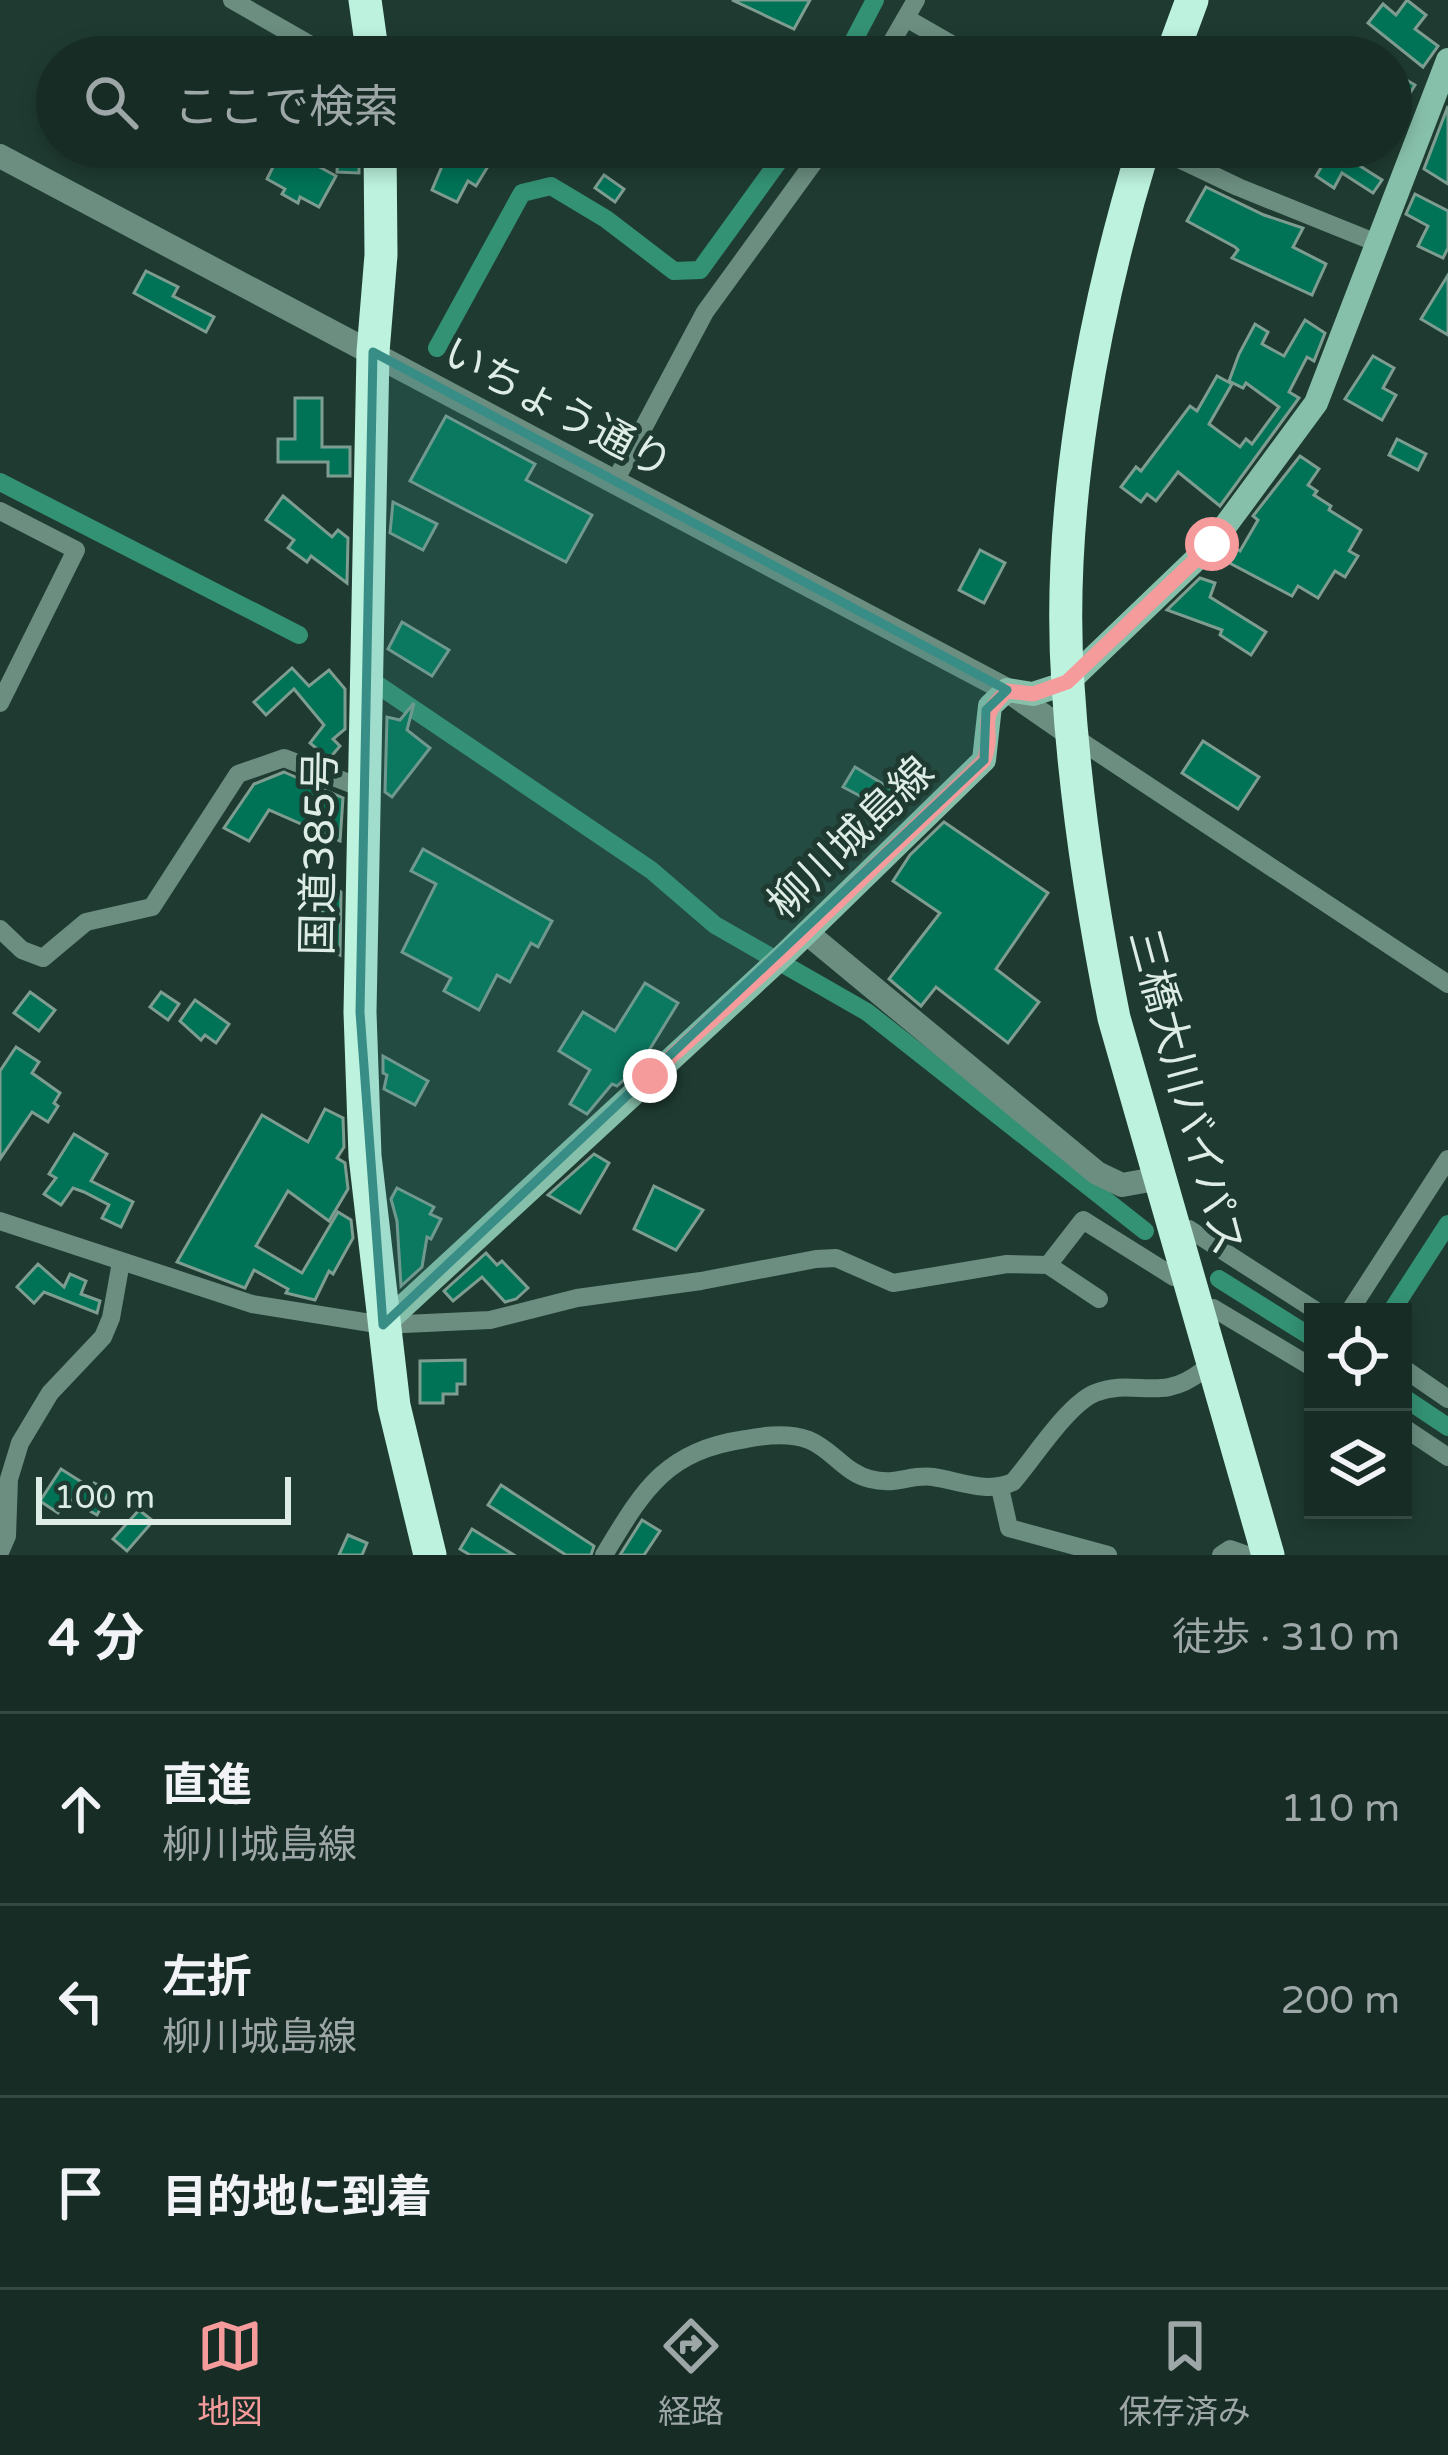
<!DOCTYPE html>
<html lang="ja">
<meta charset="utf-8">
<style>
body{margin:0;font-family:"Varela Round","Noto Sans JP",sans-serif;background:#20342d;color:#f1f3f6}
.controls{position:absolute;right:36px;bottom:36px;display:grid;overflow:hidden;border-radius:0px;box-shadow:0 6px 18px #0003}
.controls button{width:108px;height:108px;display:grid;place-items:center;padding:0;border:0;border-bottom:3px solid #364842;background:#172c25;color:#f1f3f6;font:60px sans-serif}
.scale{position:absolute;left:36px;bottom:30px;width:255px;box-sizing:border-box;padding-left:12px;border:6px solid #ddede6;border-top:0;font-size:33px;line-height:42px;white-space:nowrap;color:#ddede6;-webkit-text-stroke:9px #1f3b31;paint-order:stroke}
.stop{position:absolute;width:36px;height:36px;margin:-27px;border:9px solid #f59b9c;border-radius:50%;background:#fff}
.stop.end{background:#f59b9c;border-color:#fff;box-shadow:0 3px 12px #0008}
.list{margin:0;padding:0;list-style:none}
h2{display:flex;justify-content:space-between;align-items:center;height:156px;margin:0;padding:0 48px;font-size:51px}
h2 small{font-size:39px;font-weight:400;color:#9ea7a7}
.list li{display:grid;grid-template-columns:78px 1fr auto;gap:36px;align-items:center;box-sizing:border-box;height:192px;padding:0 48px;border-top:3px solid #364842}
.list b{display:block;font-size:45px;white-space:nowrap}
.list p{margin:0;font-size:39px;white-space:nowrap;color:#9ea7a7}
.list em{font-size:39px;font-style:normal;color:#9ea7a7}
.icon{flex:none;width:66px;height:66px;fill:none;stroke:currentColor;stroke-width:2;stroke-linecap:round;stroke-linejoin:round}
.map{position:relative;flex:none;width:1448px;height:1555px;overflow:hidden}
.search{position:absolute;background:#172c25;box-shadow:0 6px 18px #0003;left:36px;right:36px;top:36px;height:132px;display:flex;align-items:center;gap:30px;box-sizing:border-box;padding:0 42px;border-radius:66px;color:#9ea7a7;font-size:45px}
.sheet{height:732px;background:#172c25}
nav{display:flex;justify-content:space-around;align-items:center;box-sizing:border-box;height:168px;border-top:3px solid #364842;background:#172c25;font-size:33px;color:#9ea7a7}
nav a{display:grid;justify-items:center;gap:6px}
nav .on{color:#f59b9c}
.map>svg:first-child{display:block}
.lines{fill:none;stroke-linecap:round;stroke-linejoin:round}
.canal{stroke:#349274;stroke-width:18}
.building{fill:#007357;stroke:#7e9d91;stroke-width:3}
.minor{stroke:#6b8e80;stroke-width:18}
.tertiary{stroke:#6b8e80;stroke-width:24}
.secondary{stroke:#87c0aa;stroke-width:24}
.trunk{stroke:#bcf2de;stroke-width:33}
.route{stroke:#f59b9c;stroke-width:15}
.marked{fill:#388e86;fill-opacity:0.2;stroke:#388e86;stroke-width:9;stroke-linejoin:round}
.labels{text-anchor:middle;stroke-width:10;stroke-linejoin:round;paint-order:stroke}
.street-label{font-size:42px;fill:#ddede6;stroke:#1f3b31}
</style>
<div class="map">
<svg width="1448" height="1555" viewBox="0 0 1448 1555">
<rect width="100%" height="100%" fill="#1f3b31"/>
<g class="lines">
<!-- canal -->
<g class="canal">
<path d="M845,57L875,0"/>
<path d="M437,348L522,193L551,186L606,219L674,271L700,270L789,147"/>
<path d="M0,482L299,635"/>
<path d="M375,683L651,870L715,925L867,1012L1145,1231"/>
<path d="M1219,1279L1313,1338"/>
<path d="M1391,1312L1448,1224"/>
<path d="M1403,1397L1448,1427"/>
</g>
</g>
<!-- building -->
<g class="building">
<path d="M732,0H810L794,29Z"/>
<path d="M1407,0L1426,15L1415,29L1438,46L1423,67L1368,23L1383,4L1396,15Z"/>
<path d="M1391,71L1415,85L1402,106L1391,100Z"/>
<path d="M1448,106V184L1424,169Z"/>
<path d="M283,147L336,176L319,207L300,197L298,203L282,194L285,189L267,179Z"/>
<path d="M425,147H464L490,163L476,186L468,181L457,202L432,190L445,159Z"/>
<path d="M1292,147H1330L1382,180L1373,193L1342,173L1334,188L1316,176L1322,166Z"/>
<path d="M338,149L359,150V173L337,172Z"/>
<path d="M604,175L624,189L615,202L595,188Z"/>
<path d="M1206,187L1264,215L1303,228L1293,247L1326,264L1312,295L1232,258L1238,250L1235,247L1187,221Z"/>
<path d="M1415,194L1448,211V248L1443,258L1418,246L1428,226L1406,214Z"/>
<path d="M146,271L178,287L173,296L214,317L206,332L134,293Z"/>
<path d="M1448,275V335L1421,319Z"/>
<path d="M1305,320L1325,333L1314,361L1307,357L1289,392L1299,398L1220,506L1178,472L1156,501L1147,494L1141,502L1121,487L1136,467L1141,471L1190,406L1197,411L1217,376L1232,384L1209,424L1240,447L1246,439L1252,444L1279,407L1246,383L1243,388L1229,381L1239,354L1255,324L1268,332L1262,344L1284,356Z"/>
<path d="M1373,356L1394,368L1383,388L1396,395L1382,420L1345,399Z"/>
<path d="M295,398H322V447H350V476H328V462H278V439H295Z"/>
<path d="M446,416L535,464L526,480L592,515L566,562L410,481Z"/>
<path d="M1397,439L1426,454L1418,470L1389,455Z"/>
<path d="M1300,456L1319,469L1308,485L1317,491L1314,495L1331,506L1329,510L1361,530L1349,551L1358,556L1345,577L1335,571L1318,598L1298,586L1292,596L1222,559L1231,546L1240,551L1258,520L1253,516Z"/>
<path d="M283,496L332,537L338,530L348,538L347,583L311,556L307,562L288,548L294,540L266,520Z"/>
<path d="M393,502L437,524L423,550L390,533Z"/>
<path d="M980,550L1005,563L984,603L959,590Z"/>
<path d="M1200,578L1215,583L1210,597L1266,632L1251,655L1220,635L1222,630L1167,610Z"/>
<path d="M402,622L449,650L432,676L388,649Z"/>
<path d="M292,668L309,686L329,670L345,689V729L333,739L340,746L329,759L310,743L324,725L294,689L266,715L254,702Z"/>
<path d="M414,703L407,730L430,748L392,797L385,792L387,717L400,720Z"/>
<path d="M1203,741L1259,777L1238,809L1182,773Z"/>
<path d="M855,767L893,790L883,808L843,787Z"/>
<path d="M284,772L343,798L340,841L269,810L249,841L224,828L254,784Z"/>
<path d="M944,822L1048,893L996,969L1039,1002L1008,1043L936,987L921,1006L889,979L940,913L893,881L910,855Z"/>
<path d="M423,849L552,921L538,947L531,943L510,982L497,975L479,1010L444,991L451,978L402,952L436,884L411,871Z"/>
<path d="M335,888L341,892L340,955L300,934L310,915L318,920Z"/>
<path d="M645,983L678,1003L640,1065L617,1086L612,1084L587,1114L570,1104L590,1070L559,1051L583,1012L615,1031Z"/>
<path d="M30,992L55,1010L39,1031L14,1013Z"/>
<path d="M161,992L179,1004L168,1020L150,1007Z"/>
<path d="M195,1000L229,1024L216,1043L205,1035L201,1040L180,1021Z"/>
<path d="M16,1047L39,1062L32,1073L60,1093L54,1103L58,1106L48,1122L32,1112L0,1159V1071Z"/>
<path d="M383,1056L428,1081L415,1105L384,1089L387,1075L383,1073Z"/>
<path d="M325,1109L343,1118L344,1147L337,1158L345,1163L348,1189L329,1221L288,1191L256,1246L302,1273L338,1212L351,1220L353,1238L333,1274L329,1271L315,1300L286,1293L288,1289L254,1270L245,1288L177,1262L262,1115L308,1142Z"/>
<path d="M74,1134L107,1154L91,1181L133,1202L121,1227L102,1218L109,1205L84,1192L73,1188L61,1205L44,1194L56,1178L49,1174Z"/>
<path d="M594,1154L609,1163L580,1213L548,1195Z"/>
<path d="M654,1186L703,1210L676,1250L634,1229Z"/>
<path d="M397,1188L434,1207L430,1214L441,1219L431,1239L427,1237L422,1267L401,1286L397,1221L391,1199Z"/>
<path d="M486,1253L497,1265L502,1261L528,1288L516,1299L505,1302L482,1277L453,1301L444,1291Z"/>
<path d="M38,1264L64,1287L70,1274L86,1281L81,1294L100,1301L97,1313L44,1292L34,1303L17,1287Z"/>
<path d="M465,1360V1384H457V1394H443V1403H420V1361Z"/>
<path d="M61,1469L91,1488L94,1483L110,1491L97,1515L67,1498L58,1513L40,1501Z"/>
<path d="M501,1485L594,1546L591,1555H566L488,1505Z"/>
<path d="M139,1510L153,1521L127,1551L113,1539Z"/>
<path d="M642,1520L660,1531L644,1555H620Z"/>
<path d="M472,1529L514,1555H470L460,1549Z"/>
<path d="M348,1535L367,1543L362,1555H339Z"/>
</g>
<g class="lines">
<!-- minor -->
<g class="minor">
<path d="M232,0L332,57"/>
<path d="M906,18L974,57"/>
<path d="M883,57L916,0"/>
<path d="M1154,147L1238,187L1377,243"/>
<path d="M614,483L705,312L825,147"/>
<path d="M0,511L76,550L0,703"/>
<path d="M1073,736L1448,984"/>
<path d="M0,929L22,950L43,958L86,922L152,907L238,774L284,758L362,788"/>
<path d="M0,1221L252,1304L383,1325L490,1320L577,1298L701,1281L816,1259L836,1258L893,1283L1007,1264L1048,1265L1099,1299"/>
<path d="M1189,1229L1318,1312"/>
<path d="M1048,1265L1083,1220L1174,1277"/>
<path d="M1213,1308L1310,1366L1313,1363"/>
<path d="M1349,1312L1448,1159"/>
<path d="M1403,1368L1448,1399"/>
<path d="M1403,1427L1448,1457"/>
<path d="M1000,1488L1009,1528L1108,1555"/>
<path d="M0,1552L7,1536L9,1479L20,1443L50,1393L103,1337L111,1318L121,1262"/>
<path d="M604,1555C644,1489 665,1451 746,1439C766,1435 790,1433 809,1440C833,1450 845,1473 870,1479C897,1486 909,1474 933,1477C960,1481 987,1494 1013,1482C1034,1458 1067,1405 1095,1393C1135,1377 1160,1404 1202,1371"/>
<path d="M1221,1555L1230,1549L1247,1555"/>
</g>
<!-- tertiary -->
<g class="tertiary">
<path d="M0,156L1007,690L1073,736"/>
<path d="M807,933L1097,1173L1122,1185L1161,1178"/>
</g>
<!-- secondary -->
<path class="secondary" d="M383,1325L785,954L984,760L990,706L1007,690L1033,694L1067,683L1212,544L1316,403L1448,60"/>
<!-- trunk -->
<g class="trunk">
<path d="M365,0L373,57"/>
<path d="M1171,57L1192,0"/>
<path d="M380,147L381,255L373,352L360,1012L365,1156L394,1406L430,1555"/>
<path d="M1144,147C1093,313 1056,511 1068,685C1075,796 1092,909 1114,1018L1268,1555"/>
</g>
</g>
<g class="lines">
<!-- route -->
<path class="route" d="M650,1076L784,954L984,760C997,726 973,722 1007,691L1033,694L1067,682L1212,544"/>
</g>
<!-- marked area -->
<path class="marked" d="M373,352L1007,690L986,710L984,760L383,1325L360,1012Z"/>
<g class="labels">
<!-- street labels -->
<g class="street-label">
<text transform="translate(558 407) rotate(28)" y="15">いちょう通り</text>
<text transform="translate(850 837) rotate(-44)" y="15">柳川城島線</text>
<text transform="translate(318 853) rotate(-89)" y="15">国道385号</text>
<text transform="translate(1187 1092) rotate(75)" y="15">三橋大川バイパス</text>
</g>
</g>
</svg>
<div class="controls">
<button><svg class="icon" aria-label="locate" viewBox="0 0 24 24"><circle cx="12" cy="12" r="6"/><path d="M12 2v4M12 18v4M2 12h4M18 12h4"/></svg></button>
<button><svg class="icon" aria-label="layers" viewBox="0 0 24 24"><path d="M12 4l9 5-9 5-9-5zM3 14l9 5 9-5"/></svg></button>
</div>
<div class="scale">100 m</div>
<div class="stop" style="left:1212px;top:544px"></div>
<div class="stop end" style="left:650px;top:1076px"></div>
<div class="search"><svg class="icon" aria-label="search" viewBox="0 0 24 24"><circle cx="10" cy="10" r="6"/><path d="M15 15l6 6"/></svg>ここで検索</div>
</div>
<section class="sheet">
<h2>4 分<small>徒歩 · 310 m</small></h2>
<ul class="list">
<li><svg class="icon" aria-label="ahead" viewBox="0 0 24 24"><path d="M12 20V5M6 11l6-6 6 6"/></svg><div><b>直進</b><p>柳川城島線</p></div><em>110 m</em></li>
<li><svg class="icon" aria-label="left" viewBox="0 0 24 24"><path d="M17 20v-9H6M10 6l-5 5 5 5"/></svg><div><b>左折</b><p>柳川城島線</p></div><em>200 m</em></li>
<li><svg class="icon" aria-label="arrive" viewBox="0 0 24 24"><path d="M6 21V4h12l-3 4 3 4H6"/></svg><div><b>目的地に到着</b></div></li>
</ul>
</section>
<nav>
<a class="on"><svg class="icon" aria-label="map" viewBox="0 0 24 24"><path d="M3 6l6-2 6 2 6-2v14l-6 2-6-2-6 2zM9 4v14M15 6v14"/></svg>地図</a>
<a><svg class="icon" aria-label="directions" viewBox="0 0 24 24"><path d="M12 3l9 9-9 9-9-9zM9 14v-3h6M13 9l2 2-2 2"/></svg>経路</a>
<a><svg class="icon" aria-label="saved" viewBox="0 0 24 24"><path d="M7 4h10v16l-5-4-5 4z"/></svg>保存済み</a>
</nav>
